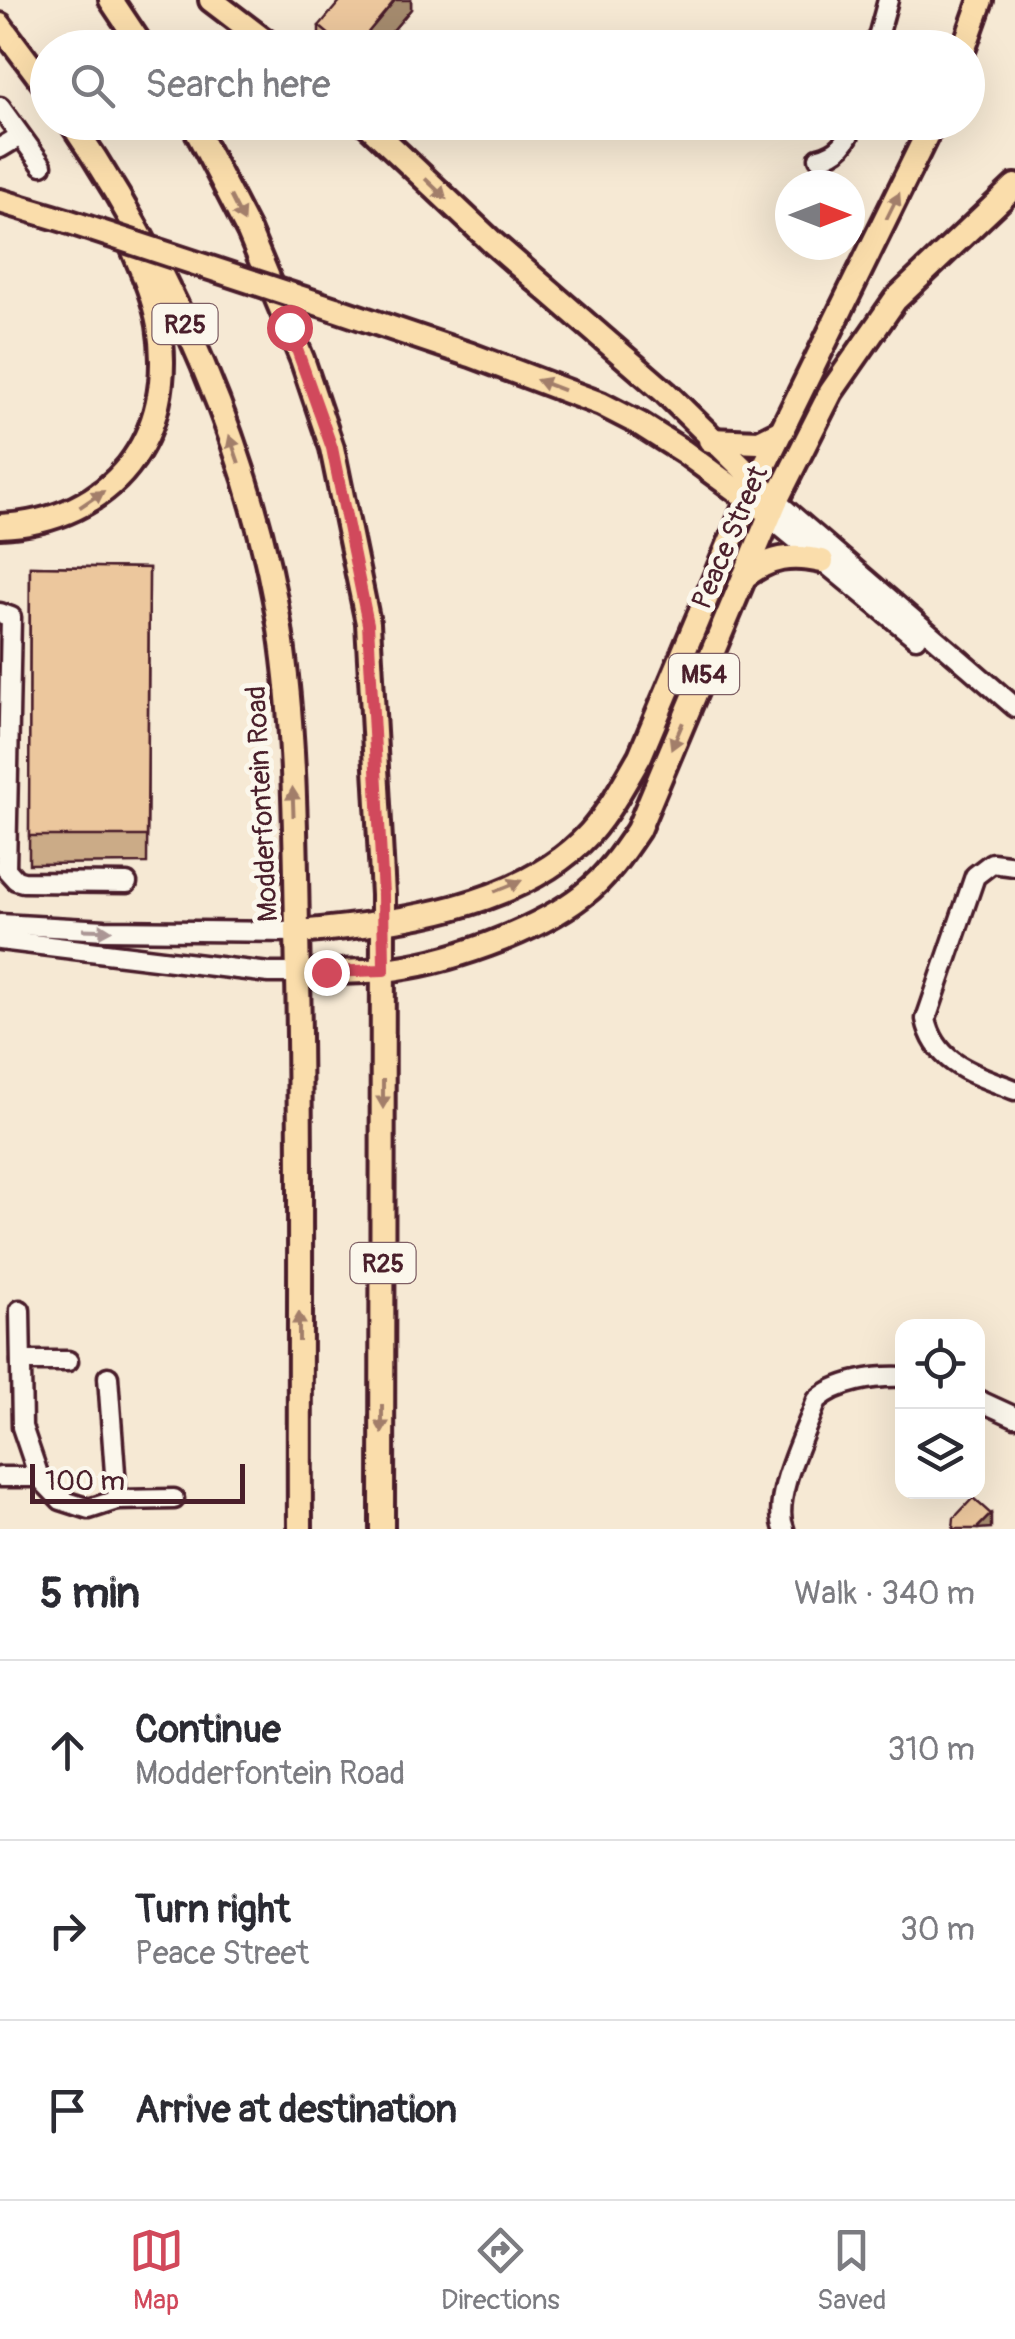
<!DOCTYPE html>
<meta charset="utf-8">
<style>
body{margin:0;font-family:Pangolin,sans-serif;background:#f7f7f7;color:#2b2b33}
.controls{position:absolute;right:30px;bottom:30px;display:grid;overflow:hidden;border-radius:20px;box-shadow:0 10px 40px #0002}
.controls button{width:90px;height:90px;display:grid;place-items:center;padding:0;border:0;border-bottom:2px solid #e1e1e2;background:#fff;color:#2b2b33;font:50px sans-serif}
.compass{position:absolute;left:775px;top:170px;width:90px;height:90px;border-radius:50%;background:#fff;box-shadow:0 10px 40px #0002;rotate:90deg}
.scale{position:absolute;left:30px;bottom:25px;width:215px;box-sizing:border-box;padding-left:10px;border:5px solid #4a1f2b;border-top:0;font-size:28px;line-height:35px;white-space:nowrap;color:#4a1f2b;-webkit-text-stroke:8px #fbf7ec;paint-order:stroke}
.stop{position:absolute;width:30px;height:30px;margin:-22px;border:8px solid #d1495b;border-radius:50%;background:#fff}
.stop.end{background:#d1495b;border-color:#fff;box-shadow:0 2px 10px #0008}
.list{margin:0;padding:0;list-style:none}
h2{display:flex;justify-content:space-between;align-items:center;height:130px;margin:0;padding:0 40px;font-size:42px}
h2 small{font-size:32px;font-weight:400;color:#7c7c81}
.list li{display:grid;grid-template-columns:65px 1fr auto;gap:30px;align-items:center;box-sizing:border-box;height:180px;padding:0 40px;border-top:2px solid #e1e1e2}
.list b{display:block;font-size:38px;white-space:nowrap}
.list p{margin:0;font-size:32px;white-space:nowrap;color:#7c7c81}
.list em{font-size:32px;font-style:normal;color:#7c7c81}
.icon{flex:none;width:55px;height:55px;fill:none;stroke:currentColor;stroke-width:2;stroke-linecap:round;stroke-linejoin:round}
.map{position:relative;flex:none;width:1015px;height:1529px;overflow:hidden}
.search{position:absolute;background:#fff;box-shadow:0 10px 40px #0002;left:30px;right:30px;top:30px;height:110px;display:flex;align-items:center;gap:25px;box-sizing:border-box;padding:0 35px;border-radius:55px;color:#7c7c81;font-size:38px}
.sheet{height:670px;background:#fff}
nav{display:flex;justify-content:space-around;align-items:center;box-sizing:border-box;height:140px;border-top:2px solid #e1e1e2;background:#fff;font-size:28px;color:#7c7c81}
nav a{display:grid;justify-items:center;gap:5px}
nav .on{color:#d1495b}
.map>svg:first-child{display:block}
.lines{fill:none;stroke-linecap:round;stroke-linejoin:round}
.minor-casing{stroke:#4a1f2b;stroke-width:25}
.major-casing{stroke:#4a1f2b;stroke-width:30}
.minor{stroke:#fbf7ec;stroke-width:18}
.major{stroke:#faddab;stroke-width:22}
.major-bridge-casing{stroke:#4a1f2b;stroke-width:30;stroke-linecap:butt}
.major-bridge{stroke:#faddab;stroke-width:22}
.wall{fill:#cbab87;stroke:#4a1f2b;stroke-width:2.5}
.shaded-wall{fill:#a58b6e;stroke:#4a1f2b;stroke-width:2.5}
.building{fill:#ecc79d;stroke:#4a1f2b;stroke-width:2.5}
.oneway{fill:#a27e6b}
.oneway2{fill:#ab9695}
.route{stroke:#d1495b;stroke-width:12}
.labels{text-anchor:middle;stroke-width:10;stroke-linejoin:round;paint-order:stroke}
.shield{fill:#fbf7ec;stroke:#7f6065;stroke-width:2.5}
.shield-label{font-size:25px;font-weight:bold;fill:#4a1f2b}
.street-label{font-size:28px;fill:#4a1f2b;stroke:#fbf7ec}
</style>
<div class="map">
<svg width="1015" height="1529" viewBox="0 0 1015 1529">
<rect width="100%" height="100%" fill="#f6e9d4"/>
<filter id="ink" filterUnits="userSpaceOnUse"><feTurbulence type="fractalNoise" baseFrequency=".01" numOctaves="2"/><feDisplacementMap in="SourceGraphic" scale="20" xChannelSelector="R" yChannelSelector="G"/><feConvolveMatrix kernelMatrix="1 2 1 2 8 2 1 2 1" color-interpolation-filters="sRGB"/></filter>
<g filter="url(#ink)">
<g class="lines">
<!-- minor casing -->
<g class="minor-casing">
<g id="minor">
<path d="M875,48L888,0"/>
<path d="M0,107L42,165"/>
<path d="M0,148L20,136"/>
<path d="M819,158C839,153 848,142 854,122"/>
<path d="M776,501L1015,707"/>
<path d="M769,517L916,638"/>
<path d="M0,613L11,617L6,869L16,880L23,882L127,883"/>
<path d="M1015,866L992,863L975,876L926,1019C935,1065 977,1075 1015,1090"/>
<path d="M0,924L105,930L298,932"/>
<path d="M0,940L269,973H298"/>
<path d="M20,1310L22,1427L39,1477"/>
<path d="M21,1361H68"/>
<path d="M108,1377L117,1500"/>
<path d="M978,1400L1015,1417"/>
<path d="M0,1477H39L61,1500L89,1509L117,1500L174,1499"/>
<path d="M784,1529C771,1497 806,1432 817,1400C838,1381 875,1376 902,1377"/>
</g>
</g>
<!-- major casing -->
<g class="major-casing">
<g id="major">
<path d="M111,0L143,48"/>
<path d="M211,0L274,48"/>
<path d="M0,25L48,89"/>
<path d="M964,48L981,0"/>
<path d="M71,122C171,269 253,453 280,629C297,743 295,861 298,977C302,1161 299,1345 300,1529"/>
<path d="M192,122L249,232L302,359L332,448L368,623L383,895L382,1529"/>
<path d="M365,122L492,242L666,393L767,492"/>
<path d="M0,201L67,221"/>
<path d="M335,309L471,355L601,404L640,424L684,452L759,507"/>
<path d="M710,440L759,442L783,430"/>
<path d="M0,526C113,521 177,437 159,325C154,297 142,270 131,244"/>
<path d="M744,577C770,557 791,554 822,561"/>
<path d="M298,932C392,924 522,908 590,833C610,810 625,782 640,756L749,497L933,122"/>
<path d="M298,973C326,972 355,972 383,970C445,964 534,933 583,895C606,877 622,854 638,830L776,501L831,392L895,300L1015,186"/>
</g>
</g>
<!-- minor -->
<use href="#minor" class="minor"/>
<!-- major -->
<use href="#major" class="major"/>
<!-- major-bridge casing -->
<g class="major-bridge-casing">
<path id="major-bridge" d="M67,221L335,309"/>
</g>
<!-- major-bridge -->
<use href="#major-bridge" class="major-bridge"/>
</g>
<!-- wall -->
<g class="wall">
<path d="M411,0V9L378,48H319V26Z"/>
<path d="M30,566L149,568L147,863L29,864Z"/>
</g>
<!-- shaded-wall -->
<g class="shaded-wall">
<path d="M395,0H411V9L378,48H355Z"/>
<path d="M991,1514V1528L978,1529V1527Z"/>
</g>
<!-- building -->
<g class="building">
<path d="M341,0H395L355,48H345L319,26Z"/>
<path d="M30,566L149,568L147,836H29Z"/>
<path d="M973,1498L991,1514L978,1527V1529H953L954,1518Z"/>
</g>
<!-- one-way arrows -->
<defs><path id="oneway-solid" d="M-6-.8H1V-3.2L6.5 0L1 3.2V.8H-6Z" transform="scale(2.5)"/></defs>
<g class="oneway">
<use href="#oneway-solid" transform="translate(436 189) rotate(44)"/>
<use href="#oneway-solid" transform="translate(893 206) rotate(-64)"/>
<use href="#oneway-solid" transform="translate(237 209) rotate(63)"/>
<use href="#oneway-solid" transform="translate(550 385) rotate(-159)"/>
<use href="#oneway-solid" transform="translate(234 449) rotate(-109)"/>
<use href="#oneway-solid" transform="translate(92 499) rotate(-34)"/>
<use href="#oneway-solid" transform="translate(677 736) rotate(113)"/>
<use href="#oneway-solid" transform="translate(293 802) rotate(-92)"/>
<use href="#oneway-solid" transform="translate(508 886) rotate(-22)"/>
<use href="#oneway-solid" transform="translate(383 1094) rotate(90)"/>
<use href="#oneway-solid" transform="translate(299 1327) rotate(-90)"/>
<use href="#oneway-solid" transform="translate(382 1419) rotate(90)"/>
</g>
<use class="oneway2" href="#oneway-solid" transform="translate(97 930) rotate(2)"/>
</g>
<g class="lines" filter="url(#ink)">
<!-- route -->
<path class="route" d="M289,327L332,448L368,624L383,895L384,970L326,972"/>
</g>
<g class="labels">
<!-- shield labels -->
<g class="shield">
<rect x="152.5" y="304" width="65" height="40" rx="8"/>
<rect x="669" y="654" width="70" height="40" rx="8"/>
<rect x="350.5" y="1243" width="65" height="40" rx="8"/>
</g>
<g class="shield-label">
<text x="185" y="333">R25</text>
<text x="704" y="683">M54</text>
<text x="383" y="1272">R25</text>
</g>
<!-- street labels -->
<g class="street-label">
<text transform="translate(729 537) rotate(-67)" y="10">Peace Street</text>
<text transform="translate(261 804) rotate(-93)" y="10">Modderfontein Road</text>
</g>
</g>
</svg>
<div class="controls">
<button><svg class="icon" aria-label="locate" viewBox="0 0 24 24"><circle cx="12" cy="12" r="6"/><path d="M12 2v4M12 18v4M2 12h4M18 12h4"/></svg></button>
<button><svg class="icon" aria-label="layers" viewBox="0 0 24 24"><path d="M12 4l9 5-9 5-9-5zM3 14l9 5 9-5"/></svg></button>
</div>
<svg class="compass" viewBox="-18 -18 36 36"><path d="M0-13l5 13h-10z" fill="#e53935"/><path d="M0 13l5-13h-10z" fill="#7c7c81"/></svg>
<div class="scale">100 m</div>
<div class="stop" style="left:289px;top:327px"></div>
<div class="stop end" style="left:326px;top:972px"></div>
<div class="search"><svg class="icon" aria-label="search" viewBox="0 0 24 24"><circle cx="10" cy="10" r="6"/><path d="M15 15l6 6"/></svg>Search here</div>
</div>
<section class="sheet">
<h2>5 min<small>Walk · 340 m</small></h2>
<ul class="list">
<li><svg class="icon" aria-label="ahead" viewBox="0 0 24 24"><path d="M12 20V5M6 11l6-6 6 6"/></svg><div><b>Continue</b><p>Modderfontein Road</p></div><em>310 m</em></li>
<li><svg class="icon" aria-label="right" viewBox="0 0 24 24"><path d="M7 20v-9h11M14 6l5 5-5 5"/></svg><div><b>Turn right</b><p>Peace Street</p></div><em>30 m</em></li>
<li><svg class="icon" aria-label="arrive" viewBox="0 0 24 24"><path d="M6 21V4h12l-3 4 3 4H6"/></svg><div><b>Arrive at destination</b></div></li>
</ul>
</section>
<nav>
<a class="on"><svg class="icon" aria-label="map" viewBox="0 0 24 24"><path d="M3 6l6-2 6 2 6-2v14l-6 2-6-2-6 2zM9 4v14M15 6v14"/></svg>Map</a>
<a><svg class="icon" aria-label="directions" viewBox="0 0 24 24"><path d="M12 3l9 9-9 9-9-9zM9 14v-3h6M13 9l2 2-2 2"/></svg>Directions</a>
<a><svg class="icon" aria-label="saved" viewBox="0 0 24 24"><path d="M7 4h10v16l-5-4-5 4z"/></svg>Saved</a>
</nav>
